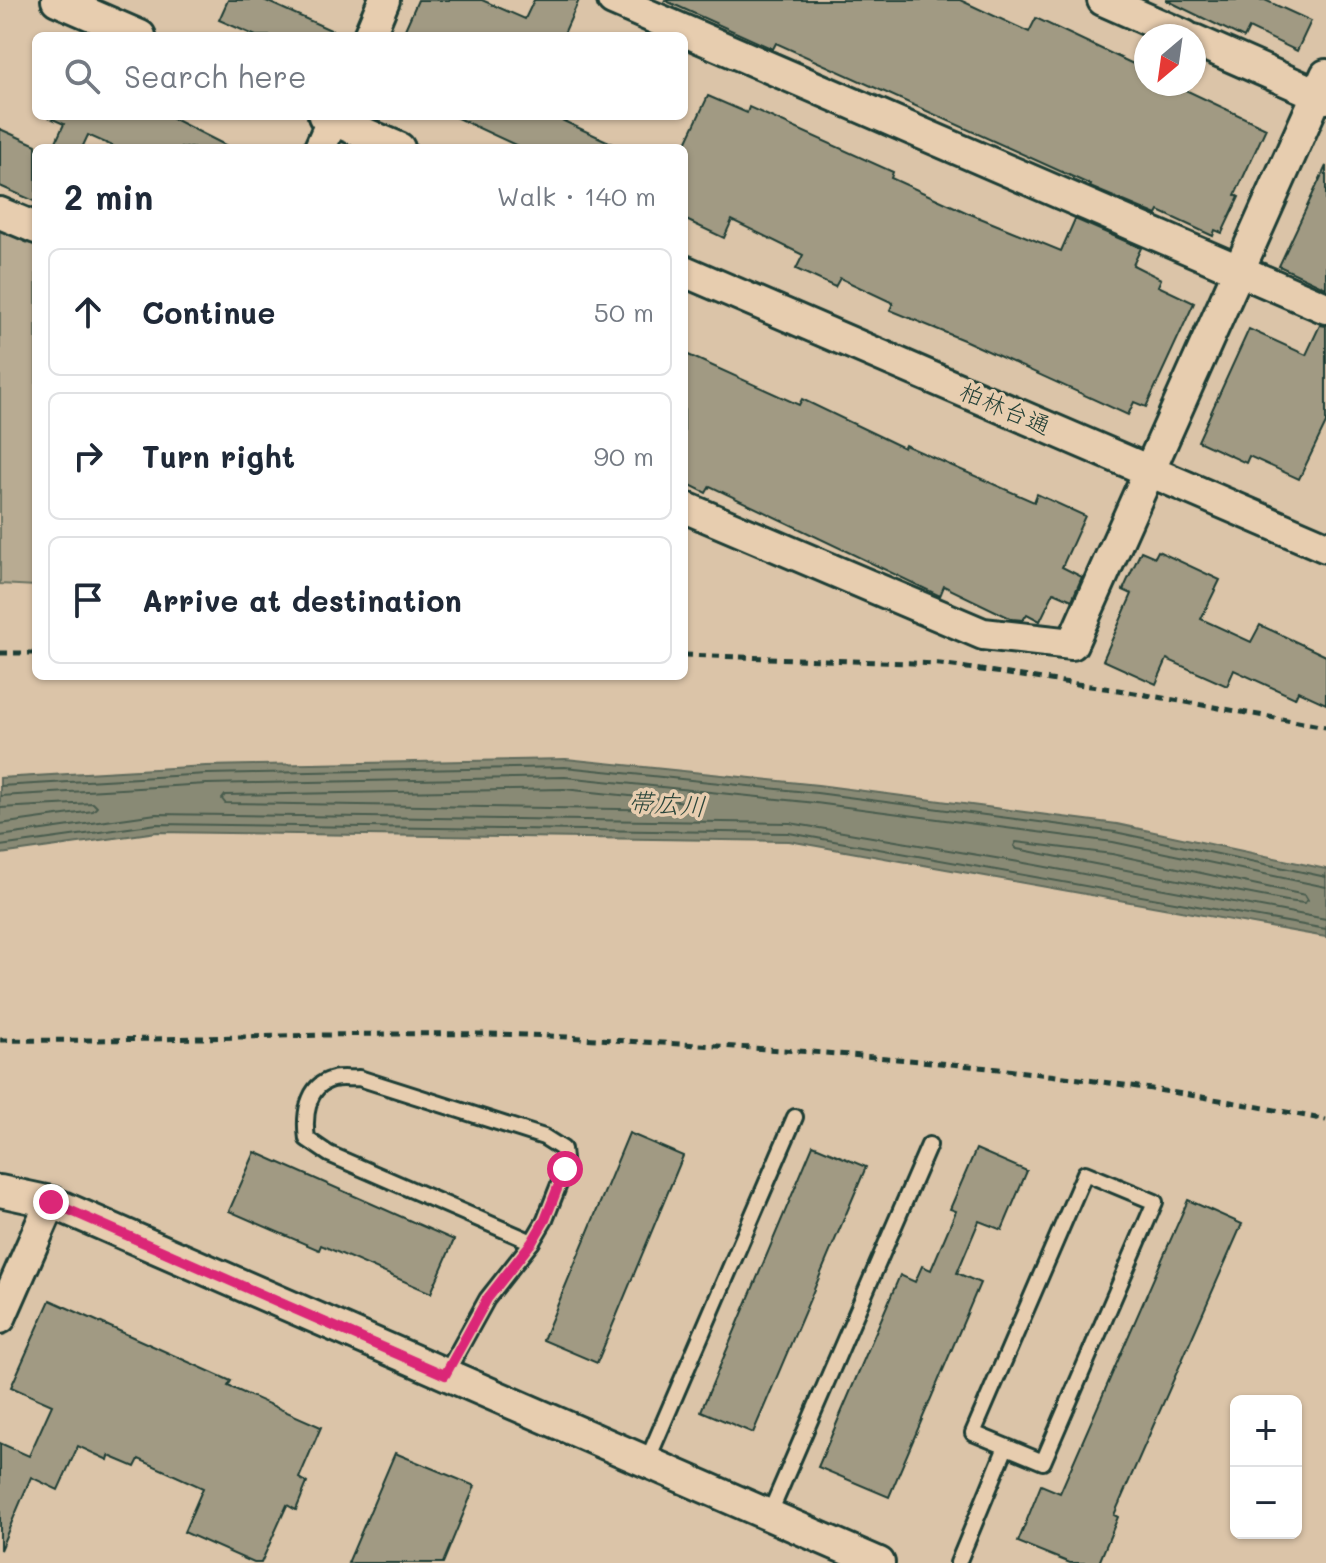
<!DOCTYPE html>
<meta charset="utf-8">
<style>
body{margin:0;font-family:Mali,"Klee One",sans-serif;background:#f6f6f7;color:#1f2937}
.controls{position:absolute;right:24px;bottom:24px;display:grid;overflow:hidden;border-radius:12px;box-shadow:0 2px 6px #0004}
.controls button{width:72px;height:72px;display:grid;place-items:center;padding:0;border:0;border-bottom:2px solid #e0e1e3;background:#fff;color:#1f2937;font:40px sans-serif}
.compass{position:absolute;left:1134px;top:24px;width:72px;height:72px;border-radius:50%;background:#fff;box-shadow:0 2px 6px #0004;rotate:209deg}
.stop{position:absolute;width:24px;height:24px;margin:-18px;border:6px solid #db2777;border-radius:50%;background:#fff}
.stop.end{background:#db2777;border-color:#fff;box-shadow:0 2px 8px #0008}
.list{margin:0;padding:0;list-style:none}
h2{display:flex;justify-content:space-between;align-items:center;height:104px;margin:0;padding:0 32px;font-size:34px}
h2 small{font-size:26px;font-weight:400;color:#747a83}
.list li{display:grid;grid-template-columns:52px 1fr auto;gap:24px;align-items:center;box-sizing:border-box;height:128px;margin:0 16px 16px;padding:0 16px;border:2px solid #e0e1e3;border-radius:12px}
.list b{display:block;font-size:30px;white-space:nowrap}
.list em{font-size:26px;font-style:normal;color:#747a83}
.icon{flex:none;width:44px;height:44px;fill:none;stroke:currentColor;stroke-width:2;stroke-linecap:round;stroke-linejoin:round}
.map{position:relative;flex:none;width:1326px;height:1563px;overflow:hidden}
.search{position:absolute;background:#fff;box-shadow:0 2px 6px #0004;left:32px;top:32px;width:656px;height:88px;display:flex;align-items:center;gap:20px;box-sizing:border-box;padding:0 28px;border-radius:12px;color:#747a83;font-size:30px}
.panel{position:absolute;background:#fff;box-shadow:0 2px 6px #0004;left:32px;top:144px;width:656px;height:536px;border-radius:12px}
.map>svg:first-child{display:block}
.green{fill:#b8ab92;stroke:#6c7463;stroke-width:2}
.water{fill:#898a75;stroke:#5f6b5b;stroke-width:2}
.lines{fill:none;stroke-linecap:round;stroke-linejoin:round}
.shore{stroke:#495c4e;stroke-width:2}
.building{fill:#a19a83;stroke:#1f3d34;stroke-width:2}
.lane-casing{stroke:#1f3d34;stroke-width:20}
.street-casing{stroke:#1f3d34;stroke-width:36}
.path{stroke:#1f3d34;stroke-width:5;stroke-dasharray:8 6;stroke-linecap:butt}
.lane{stroke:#e7cdaf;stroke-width:14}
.street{stroke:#e7cdaf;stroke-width:30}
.route{stroke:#db2777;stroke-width:10}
.labels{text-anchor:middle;stroke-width:7;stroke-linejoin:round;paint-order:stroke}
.street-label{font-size:24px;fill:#1f3d34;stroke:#e7cdaf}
.water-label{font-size:26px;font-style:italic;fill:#2a453a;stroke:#e7cdaf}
</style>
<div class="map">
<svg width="1326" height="1563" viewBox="0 0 1326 1563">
<rect width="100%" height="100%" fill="#dbc4a8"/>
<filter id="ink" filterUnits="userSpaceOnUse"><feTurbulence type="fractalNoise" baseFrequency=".0125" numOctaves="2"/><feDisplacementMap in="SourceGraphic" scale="16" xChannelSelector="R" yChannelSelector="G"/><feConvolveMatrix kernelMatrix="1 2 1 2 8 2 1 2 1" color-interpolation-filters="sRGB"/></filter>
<g filter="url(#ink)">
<!-- green -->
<path class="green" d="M0,230L36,246V586L0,584Z"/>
<!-- water -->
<path class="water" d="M566,759L818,785L1117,824L1326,869V937L789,841L157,832L0,854V778L206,766Z"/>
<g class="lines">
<!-- shore -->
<g class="shore">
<path d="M0,786L207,774L565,767L817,793L1115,832L1326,877"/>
<path d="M564,789L686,802L690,806L686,810L225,803L222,799L225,795Z"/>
<path d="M0,796L207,784L565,777L816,803L1113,842L1326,887"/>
<path d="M0,808L93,803L97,807L93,811L0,824"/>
<path d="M0,836L156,814L790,823L1019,862L1326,919"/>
<path d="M1016,842L1112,854L1305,895L1308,900L1304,903L1287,901L1017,849L1014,846Z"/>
<path d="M0,846L157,824L789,833L1326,929"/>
</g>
</g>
<!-- building -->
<g class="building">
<path d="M228,0H264L344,36H256L219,20Z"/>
<path d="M418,0H482L525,19L534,0H579L563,36H402Z"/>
<path d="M664,0H960L1029,32L1036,18L1146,70V84H1173L1266,128L1235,195L1239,197L1222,233L1215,230L1213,236L1159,211L1157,215L1090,187L1091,185L776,43L773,49Z"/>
<path d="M1166,0H1265L1311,21L1297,51L1249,28L1244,38Z"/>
<path d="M708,96L747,113L749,107L893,172L891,178L968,213L1061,251L1075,219L1141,248L1133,265L1161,279L1158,286L1194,303L1146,407L1134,402L1128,415L966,341L890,310L893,303L840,278L835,287L796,269L803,255L732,220L724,238L684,219V147Z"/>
<path d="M46,116H168L231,148H117L88,135L82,148H53L64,124Z"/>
<path d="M453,116H553L622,148H522Z"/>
<path d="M0,129L36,145V202L0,186Z"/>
<path d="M1326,166V288L1279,266Z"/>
<path d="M1320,325L1326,326V423L1299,479L1249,456L1246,463L1198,441L1249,329L1306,355Z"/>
<path d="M684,353L799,405L802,399L904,448L905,445L1034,502L1037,494L1085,516L1062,567L1082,577L1072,600L1054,592L1040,621L1027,614L1023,620L1012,619L944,586L940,596L710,486L706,493L684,482Z"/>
<path d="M1141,551L1155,557L1158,551L1220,580L1201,619L1251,642L1260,625L1326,656V704L1298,691L1295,698L1234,670L1227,686L1167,659L1156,684L1103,660L1132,594L1123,590Z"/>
<path d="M629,1133L683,1156L597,1363L543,1340Z"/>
<path d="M813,1145L866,1167L753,1433L701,1411Z"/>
<path d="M976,1149L1027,1171L1002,1230L979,1221L957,1273L980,1283L889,1497L818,1467L900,1275L915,1282L922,1266L931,1270L956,1211L950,1209Z"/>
<path d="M255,1152L454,1240L431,1293L321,1245L319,1250L229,1211Z"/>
<path d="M1188,1200L1242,1224L1114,1515L1118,1517L1099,1563H1070L1018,1542L1041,1485L1060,1493Z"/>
<path d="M50,1300L231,1381L228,1386L321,1427L299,1478L307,1483L296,1510L287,1505L261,1563H254L184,1532L203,1488L139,1459L135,1467L109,1456L108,1460L78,1446L58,1490L31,1477L0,1550V1443L29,1456L52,1405L11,1387Z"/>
<path d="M395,1453L475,1486L443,1563H348Z"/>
</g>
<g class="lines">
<!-- lane casing -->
<g class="lane-casing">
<g id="lane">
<path d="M359,1078L544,1137L563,1149L565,1169L545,1220L532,1242L329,1154L307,1139C304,1118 306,1085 333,1079C341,1077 351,1079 359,1078Z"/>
<path d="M1085,1173L1155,1202L1043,1462L973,1433Z"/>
<path d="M445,1375L487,1299L532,1242"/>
<path d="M647,1461L795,1117"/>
<path d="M769,1515L929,1145"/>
<path d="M958,1563L1006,1447"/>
</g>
</g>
<!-- street casing -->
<g class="street-casing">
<g id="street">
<path d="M57,0L140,36"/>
<path d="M613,0L1326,308"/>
<path d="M1103,0L1185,36"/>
<path d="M369,36L384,0"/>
<path d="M1194,40L1326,98"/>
<path d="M324,116L399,148"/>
<path d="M320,148L334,116"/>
<path d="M0,213L36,228"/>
<path d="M684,271L1326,547"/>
<path d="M684,507L983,634L1072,644L1326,75"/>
<path d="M0,1191L51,1202L879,1563"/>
<path d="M0,1318L51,1202"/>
</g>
</g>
<!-- path -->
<g class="path">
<path d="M0,653H36"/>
<path d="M684,655L940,664L1118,690L1326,727"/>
<path d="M0,1040C161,1042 321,1032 482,1034C542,1034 602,1040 662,1043C885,1054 1107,1075 1326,1120"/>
</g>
<!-- lane -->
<use href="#lane" class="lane"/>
<!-- street -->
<use href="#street" class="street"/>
</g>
</g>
<g class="lines" filter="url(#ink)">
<!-- route -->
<path class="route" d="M51,1202L445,1375L487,1299L532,1242L545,1220L565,1169"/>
</g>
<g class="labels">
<!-- street labels -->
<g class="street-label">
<text transform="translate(1005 409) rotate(23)" y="8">柏林台通</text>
</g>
<!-- water labels -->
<g class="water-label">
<text transform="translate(667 804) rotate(4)" y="9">帯広川</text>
</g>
</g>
</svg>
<div class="controls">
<button>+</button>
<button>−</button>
</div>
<svg class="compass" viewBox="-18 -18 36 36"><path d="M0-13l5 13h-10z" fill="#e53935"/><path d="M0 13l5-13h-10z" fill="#747a83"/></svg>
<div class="stop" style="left:565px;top:1169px"></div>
<div class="stop end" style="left:51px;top:1202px"></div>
<div class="search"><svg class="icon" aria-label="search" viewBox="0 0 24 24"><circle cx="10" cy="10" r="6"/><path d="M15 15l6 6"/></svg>Search here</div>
<section class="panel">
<h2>2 min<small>Walk · 140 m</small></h2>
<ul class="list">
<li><svg class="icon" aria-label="ahead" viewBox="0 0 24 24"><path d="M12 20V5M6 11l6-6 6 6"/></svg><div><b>Continue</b></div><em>50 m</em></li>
<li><svg class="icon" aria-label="right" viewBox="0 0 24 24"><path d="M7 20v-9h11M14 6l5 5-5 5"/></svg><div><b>Turn right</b></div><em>90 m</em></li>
<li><svg class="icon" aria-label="arrive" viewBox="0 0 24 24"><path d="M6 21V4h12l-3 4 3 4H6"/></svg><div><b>Arrive at destination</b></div></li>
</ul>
</section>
</div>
